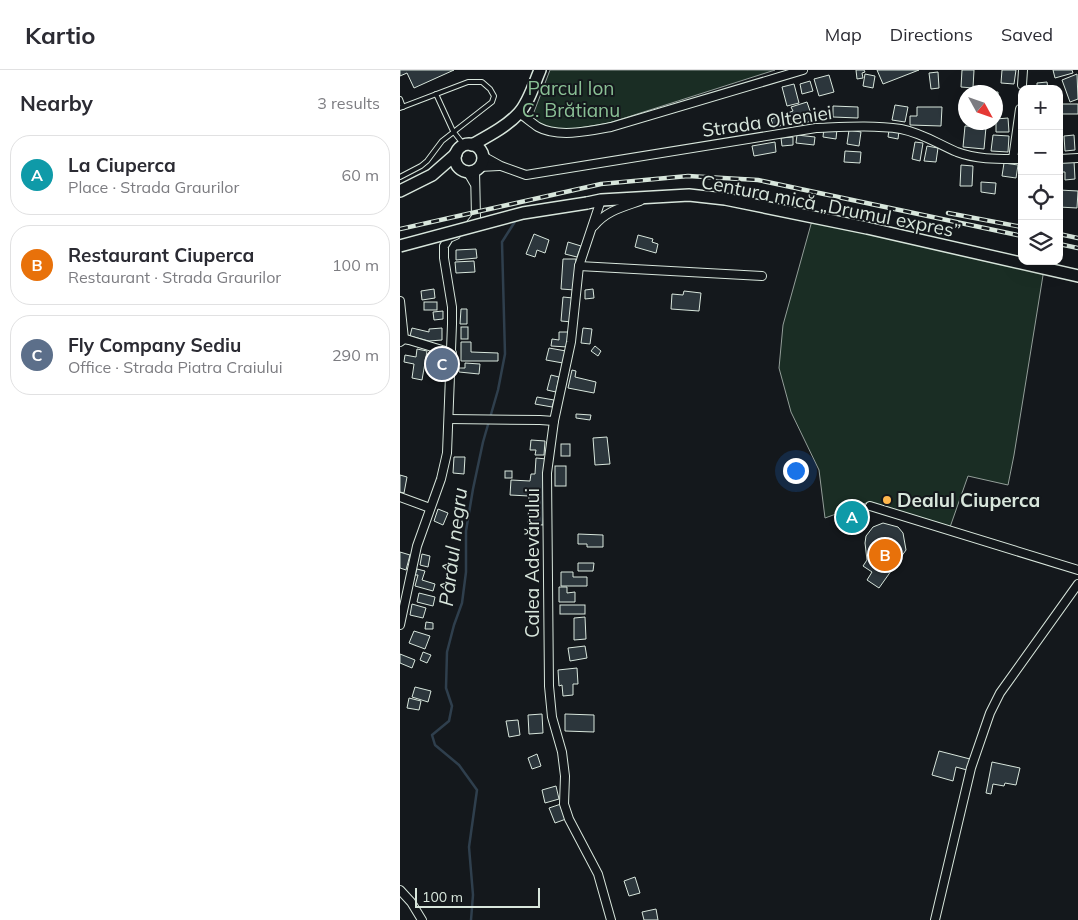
<!DOCTYPE html>
<meta charset="utf-8">
<style>
body{margin:0;font-family:Mulish,sans-serif;background:#f7f7f7;color:#2b2b33}
.controls{position:absolute;right:15px;top:15px;display:grid;overflow:hidden;border-radius:10px;box-shadow:0 5px 20px #0002}
.controls button{width:45px;height:45px;display:grid;place-items:center;padding:0;border:0;border-bottom:1px solid #e1e1e2;background:#fff;color:#2b2b33;font:25px sans-serif}
.compass{position:absolute;left:558px;top:15px;width:45px;height:45px;border-radius:50%;background:#fff;box-shadow:0 5px 20px #0002;rotate:130deg}
.scale{position:absolute;left:15px;bottom:12px;width:125px;box-sizing:border-box;padding-left:5px;border:2px solid #d8e6dc;border-top:0;font-size:14px;line-height:18px;white-space:nowrap;color:#d8e6dc;-webkit-text-stroke:4px #14181c;paint-order:stroke}
.you{position:absolute;left:395px;top:400px;width:18px;height:18px;margin:-12px;border:4px solid #fff;border-radius:50%;background:#1a73e8;box-shadow:0 0 0 8px #1a73e833}
.badge{display:grid;place-items:center;width:32px;height:32px;border-radius:50%;background:#8a6a3f;color:#fff;font-size:16px;font-weight:700}
.pin{position:absolute;translate:-50% -50%;border:2px solid #fff;box-shadow:0 1px 5px #0006}
.list{margin:0;padding:0;list-style:none}
h2{display:flex;justify-content:space-between;align-items:center;height:65px;margin:0;padding:0 20px;font-size:21px}
h2 small{font-size:16px;font-weight:400;color:#7c7c81}
.list li{display:grid;grid-template-columns:32px 1fr auto;gap:15px;align-items:center;box-sizing:border-box;height:80px;margin:0 10px 10px;padding:0 10px;border:1px solid #e1e1e2;border-radius:20px}
.list b{display:block;font-size:19px;white-space:nowrap}
.list p{margin:0;font-size:16px;white-space:nowrap;color:#7c7c81}
.list em{font-size:16px;font-style:normal;color:#7c7c81}
.icon{flex:none;width:28px;height:28px;fill:none;stroke:currentColor;stroke-width:2;stroke-linecap:round;stroke-linejoin:round}
.map{position:relative;flex:none;width:678px;height:850px;overflow:hidden}
header{display:flex;align-items:center;gap:30px;box-sizing:border-box;height:70px;padding:0 25px;background:#fff;border-bottom:1px solid #e1e1e2}
header strong{font-size:24px}
nav{display:flex;gap:28px;margin-inline-start:auto;font-size:18px}
main{display:flex}
aside{flex:1;background:#fff}
.map>svg:first-child{display:block}
.green{fill:#1a2d24;stroke:#939e99}
.lines{fill:none;stroke-linecap:round;stroke-linejoin:round}
.stream{stroke:#2f3f4d;stroke-width:2.5}
.building{fill:#2c363c;stroke:#d8e6dc}
.lane-casing{stroke:#d8e6dc;stroke-width:6}
.street-casing{stroke:#d8e6dc;stroke-width:10}
.secondary-casing{stroke:#d8e6dc;stroke-width:14}
.lane{stroke:#14181c;stroke-width:4}
.street{stroke:#14181c;stroke-width:8}
.secondary{stroke:#14181c;stroke-width:11}
.rail-casing{stroke:#d8e6dc;stroke-width:4.5}
.rail{stroke:#14181c;stroke-width:2.5;stroke-dasharray:8;stroke-linecap:butt}
.secondary-bridge-casing{stroke:#d8e6dc;stroke-width:14;stroke-linecap:butt}
.secondary-bridge{stroke:#14181c;stroke-width:11}
.poi-dot{fill:#ffb74d;stroke:#14181c;stroke-width:2}
.labels{text-anchor:middle;stroke-width:4;stroke-linejoin:round;paint-order:stroke}
.park-label{font-size:19px;fill:#8ac095;stroke:#14181c}
.street-label{font-size:19px;fill:#d8e6dc;stroke:#14181c}
.poi-label{font-size:19px;font-weight:bold;fill:#d8e6dc;stroke:#14181c;text-anchor:start}
.water-label{font-size:20px;font-style:italic;fill:#d8e6dc;stroke:#14181c}
</style>
<header>
<strong>Kartio</strong>
<nav><a>Map</a><a>Directions</a><a>Saved</a></nav>
</header>
<main>
<aside>
<h2>Nearby<small>3 results</small></h2>
<ul class="list">
<li><span class="badge" style="background:#0f9aa8">A</span><div><b>La Ciuperca</b><p>Place · Strada Graurilor</p></div><em>60 m</em></li>
<li><span class="badge" style="background:#e8710a">B</span><div><b>Restaurant Ciuperca</b><p>Restaurant · Strada Graurilor</p></div><em>100 m</em></li>
<li><span class="badge" style="background:#5c6f8a">C</span><div><b>Fly Company Sediu</b><p>Office · Strada Piatra Craiului</p></div><em>290 m</em></li>
</ul>
</aside>
<div class="map">
<svg width="678" height="850" viewBox="0 0 678 850">
<rect width="100%" height="100%" fill="#14181c"/>
<!-- green -->
<g class="green">
<path d="M150,0H375L209,53L161,61L139,54L130,47L134,42Z"/>
<path d="M413,147L644,199L614,385L608,415L568,406L549,460L469,432L425,448L419,400L391,342L379,298L383,255Z"/>
</g>
<g class="lines">
<!-- stream -->
<path class="stream" d="M71,850L73,825L69,777L77,720L59,695L35,675L32,665L49,651L52,636L46,618L47,582L54,555L62,533L66,502V461L73,419L83,372L98,320L105,284L102,172L116,150"/>
</g>
<!-- building -->
<g class="building">
<path d="M0,0H54L14,18L7,3L0,6Z"/>
<path d="M456,0H464L465,2L462,3L463,8L457,9Z"/>
<path d="M477,0H519L483,14Z"/>
<path d="M562,0H574L573,18L561,17Z"/>
<path d="M602,0H616L614,14L601,13Z"/>
<path d="M653,0H672L673,3L655,8Z"/>
<path d="M538,2L539,18L531,19L529,3Z"/>
<path d="M465,4L475,6L473,18L463,16Z"/>
<path d="M677,4L678,29L670,32L662,10Z"/>
<path d="M429,5L434,22L419,26L414,9Z"/>
<path d="M410,11L413,21L402,24L400,14Z"/>
<path d="M647,12L648,19H637V13Z"/>
<path d="M394,14L399,33L387,36L382,17Z"/>
<path d="M586,22H598V38H596V22Z"/>
<path d="M407,32L413,50L398,56L396,50L374,58L371,49L393,41L391,37Z"/>
<rect x="661" y="34" width="17" height="10"/>
<path d="M495,35L508,37L505,52L492,50Z"/>
<path d="M433,36L458,37V48L433,47Z"/>
<path d="M517,37H542L541,56L510,55V46H517Z"/>
<path d="M621,47L622,81H618Z"/>
<path d="M608,48L609,62H596V49Z"/>
<path d="M565,56L586,57L584,79L563,77Z"/>
<path d="M424,58L437,59L436,69L423,67Z"/>
<path d="M449,60L461,62L459,76L447,74Z"/>
<path d="M489,60L499,61L498,69L488,67Z"/>
<path d="M397,65L415,67L414,75L396,73Z"/>
<path d="M593,65L609,66L608,82L591,81Z"/>
<path d="M674,65L675,80L665,81L664,66Z"/>
<path d="M393,67V75L382,76L381,68Z"/>
<path d="M375,72L376,82L354,86L352,76Z"/>
<path d="M515,72L523,73L520,91L512,89Z"/>
<path d="M527,76L538,78L536,92L524,91Z"/>
<path d="M445,81L461,82L460,93L444,92Z"/>
<path d="M674,91L675,109L665,110V102H659V92Z"/>
<path d="M604,93L618,95L616,108L602,106Z"/>
<path d="M561,95L573,96L572,116H560Z"/>
<path d="M581,112L596,113L595,124L581,122Z"/>
<path d="M659,120L678,121L677,138L659,137Z"/>
<path d="M134,164L149,170L145,183L137,180L135,187L126,184Z"/>
<path d="M238,165L253,169L252,172L258,174L256,183L235,177Z"/>
<path d="M168,172L181,176L177,187L165,184Z"/>
<path d="M76,179L77,188L56,190V180Z"/>
<path d="M163,189H176L175,220L161,219Z"/>
<path d="M74,191L75,202L56,203L55,192Z"/>
<path d="M34,219L35,228L22,230L21,221Z"/>
<path d="M193,219L194,228L185,229V220Z"/>
<path d="M284,221L301,223L299,241L271,239L272,224L283,225Z"/>
<path d="M163,227L173,228L172,252L161,251Z"/>
<rect x="24" y="232" width="13" height="8"/>
<path d="M61,239H67V254H60Z"/>
<path d="M43,241V249L34,250L33,242Z"/>
<rect x="61" y="257" width="7" height="12"/>
<path d="M12,258L29,262V259L42,258V270L29,271L10,266Z"/>
<path d="M183,258L192,259L190,274L181,273Z"/>
<path d="M159,262H169L168,277L151,276L152,269L159,270Z"/>
<path d="M61,272H71V282L98,283V291H61Z"/>
<path d="M195,276L201,281L198,286L191,281Z"/>
<path d="M149,278L166,281L163,293L146,290Z"/>
<path d="M17,279L27,281L22,310L12,308L14,294L4,292L5,285L16,287Z"/>
<path d="M65,293L80,294L79,304L59,302V298H65Z"/>
<path d="M172,300L176,301L175,307L196,312L194,323L168,318Z"/>
<path d="M151,305L159,307L156,322L147,320Z"/>
<path d="M137,327L154,330L152,337L135,334Z"/>
<path d="M176,344L191,345L190,350L176,348Z"/>
<path d="M207,367L210,394L195,395L193,368Z"/>
<path d="M131,370L145,371L144,385H135L136,380H130Z"/>
<rect x="161" y="374" width="9" height="12"/>
<path d="M54,387H65L64,404L53,403Z"/>
<path d="M136,388L147,389L143,455L128,454L129,426L110,425L111,410L130,411L131,404H135Z"/>
<rect x="155" y="396" width="11" height="20"/>
<rect x="105" y="401" width="7" height="7"/>
<path d="M0,405L7,407L4,423L0,422Z"/>
<path d="M38,439L48,443L43,455L34,451Z"/>
<path d="M483,453L498,457L503,463L506,480L479,518L467,510L472,502L463,496L467,490L465,473L466,466L473,457Z"/>
<path d="M178,464L203,465V477H187V474H178Z"/>
<path d="M0,482L10,485L6,500L0,498Z"/>
<path d="M22,484L30,486L28,497L20,495Z"/>
<path d="M178,493H194L193,501H178Z"/>
<path d="M17,499L25,501L22,510L35,514L33,521L15,516L18,505H15Z"/>
<path d="M161,502H173V507H187V516H161Z"/>
<path d="M159,517H167V523L175,522V532H159Z"/>
<path d="M19,523L35,527L33,536L17,532Z"/>
<path d="M12,534L26,538L23,548L10,545Z"/>
<rect x="160" y="535" width="25" height="9"/>
<path d="M185,547L186,569L174,570V548Z"/>
<path d="M26,552L33,553V559H25Z"/>
<path d="M14,561L30,566L25,579L9,573Z"/>
<path d="M185,576L187,588L170,591L168,578Z"/>
<path d="M23,582L31,585L27,593L20,590Z"/>
<path d="M0,584L15,590L12,598L0,593Z"/>
<path d="M177,598L178,614H173V625L163,626L162,615L159,616L158,600Z"/>
<path d="M15,617L31,621L28,632L12,627Z"/>
<path d="M9,628L21,631L19,640L7,638Z"/>
<path d="M142,644L143,663L129,664L128,645Z"/>
<path d="M165,644L194,645V662L165,661Z"/>
<path d="M118,650L120,665L109,667L106,651Z"/>
<path d="M539,681L570,689L567,700L556,697L553,711L532,705Z"/>
<path d="M137,684L141,696L132,699L128,688Z"/>
<path d="M592,692L620,698L616,715L605,713L604,716L593,714L591,724L586,723Z"/>
<path d="M156,716L159,729L145,733L142,720Z"/>
<path d="M161,734L166,749L155,753L149,738Z"/>
<path d="M235,807L240,823L229,826L224,811Z"/>
<path d="M256,839L258,850H244L242,842Z"/>
</g>
<g class="lines">
<!-- lane casing -->
<g class="lane-casing">
<g id="lane">
<path d="M36,24L53,61L64,75"/>
<path d="M0,29L3,37"/>
<path d="M0,38L68,12H82L90,19L94,26L92,32L42,71L27,91L21,96L0,107"/>
</g>
</g>
<!-- street casing -->
<g class="street-casing">
<g id="street">
<path d="M622,15L623,0"/>
<path d="M119,43C125,47 132,53 138,57C158,68 190,61 211,57L403,0"/>
<path d="M83,86L101,96L126,105L416,58C444,57 473,55 501,59C522,63 538,74 557,82C578,90 600,89 622,89"/>
<path d="M613,89L620,39"/>
<path d="M659,89L678,88"/>
<path d="M79,97L99,96"/>
<path d="M67,101L74,113"/>
<path d="M201,130L179,196L171,272L154,351L147,403L149,616L152,647L162,682L165,706L164,734L169,749L198,804L211,850"/>
<path d="M194,156C206,141 223,137 240,131"/>
<path d="M68,157L76,147L75,100"/>
<path d="M179,196L362,206"/>
<path d="M0,231L4,269"/>
<path d="M0,272L4,269L9,270L52,283"/>
<path d="M49,349L140,350L154,351"/>
<path d="M0,427L30,438"/>
<path d="M470,436L678,500"/>
<path d="M0,555L17,476L41,409L47,383L52,254V237L44,188V176L49,168L56,165"/>
<path d="M0,820L11,832L22,850"/>
<path d="M535,850L571,698L590,643L600,623L678,514"/>
</g>
</g>
<!-- secondary casing -->
<g class="secondary-casing">
<g id="secondary">
<circle cx="69" cy="88" r="14"/>
<path d="M72,75C88,66 106,57 119,43C129,32 134,14 140,0"/>
<path d="M0,121L32,105L56,84"/>
<path d="M187,133L201,130L289,125L325,129L467,158L678,206"/>
</g>
</g>
<!-- lane -->
<use href="#lane" class="lane"/>
<!-- street -->
<use href="#street" class="street"/>
<!-- secondary -->
<use href="#secondary" class="secondary"/>
<!-- rail casing -->
<g class="rail-casing">
<g id="rail">
<path d="M548,143L622,157"/>
<path d="M0,159L201,114L288,106L358,110L622,166"/>
<path d="M659,164L678,168"/>
<path d="M659,174L678,178"/>
</g>
</g>
<!-- rail -->
<use href="#rail" class="rail"/>
<!-- secondary-bridge casing -->
<g class="secondary-bridge-casing">
<path id="secondary-bridge" d="M0,176L123,143L187,133"/>
</g>
<!-- secondary-bridge -->
<use href="#secondary-bridge" class="secondary-bridge"/>
</g>
<!-- markers -->
<circle class="poi-dot" cx="487" cy="430" r="5"/>
<g class="labels">
<!-- park labels -->
<g class="park-label">
<text x="171" y="25">Parcul Ion<tspan x="171" dy="22">C. Brătianu</tspan></text>
</g>
<!-- street labels -->
<g class="street-label">
<text transform="translate(367 51) rotate(-8)" y="7">Strada Olteniei</text>
<text transform="translate(431 136) rotate(11)" y="7">Centura mică „Drumul expres”</text>
<text transform="translate(132 493) rotate(-90)" y="7">Calea Adevărului</text>
</g>
<!-- poi labels -->
<g class="poi-label">
<text x="497" y="437">Dealul Ciuperca</text>
</g>
<!-- water labels -->
<g class="water-label">
<text transform="translate(53 477) rotate(-83)" y="7">Pârâul negru</text>
</g>
</g>
</svg>
<div class="controls">
<button>+</button>
<button>−</button>
<button><svg class="icon" aria-label="locate" viewBox="0 0 24 24"><circle cx="12" cy="12" r="6"/><path d="M12 2v4M12 18v4M2 12h4M18 12h4"/></svg></button>
<button><svg class="icon" aria-label="layers" viewBox="0 0 24 24"><path d="M12 4l9 5-9 5-9-5zM3 14l9 5 9-5"/></svg></button>
</div>
<svg class="compass" viewBox="-18 -18 36 36"><path d="M0-13l5 13h-10z" fill="#e53935"/><path d="M0 13l5-13h-10z" fill="#7c7c81"/></svg>
<div class="scale">100 m</div>
<div class="you"></div>
<div class="pin badge" style="left:452px;top:447px;background:#0f9aa8">A</div>
<div class="pin badge" style="left:485px;top:485px;background:#e8710a">B</div>
<div class="pin badge" style="left:42px;top:294px;background:#5c6f8a">C</div>
</div>
</main>
